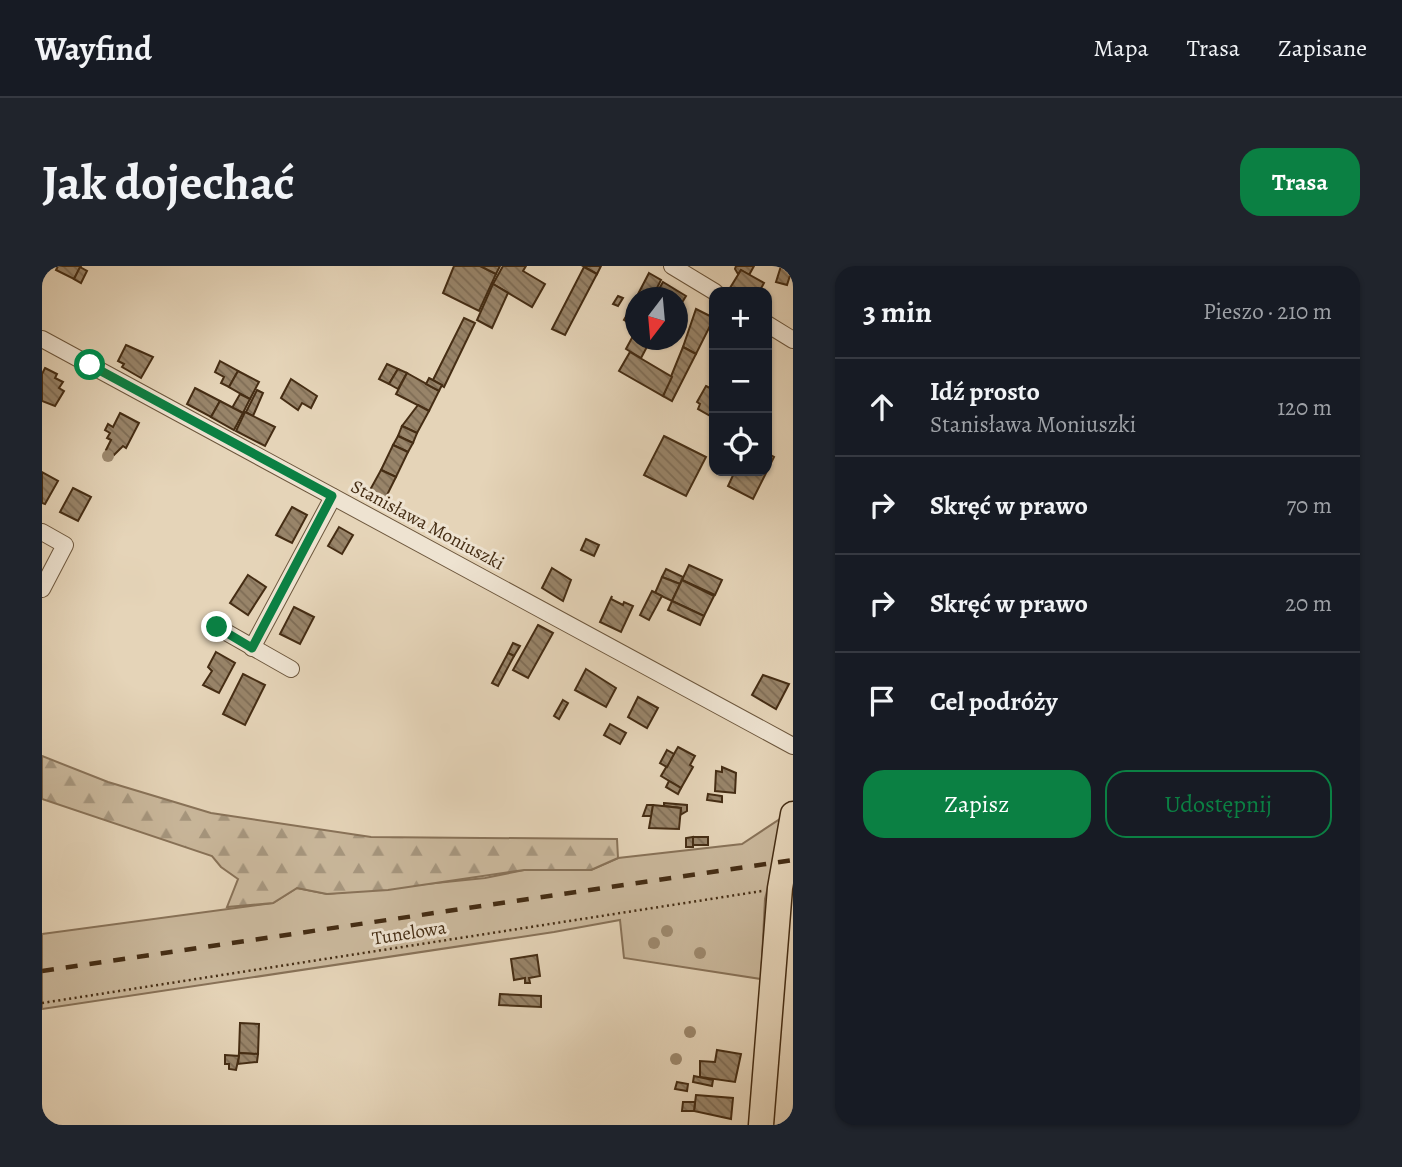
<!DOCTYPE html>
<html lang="pl">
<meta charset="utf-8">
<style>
body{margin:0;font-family:Alegreya,serif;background:#20242c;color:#f1f3f6}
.controls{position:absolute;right:21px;top:21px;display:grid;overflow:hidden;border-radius:14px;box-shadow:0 2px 5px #0004}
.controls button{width:63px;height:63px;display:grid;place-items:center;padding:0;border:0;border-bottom:2px solid #363941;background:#171b24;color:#f1f3f6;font:35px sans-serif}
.compass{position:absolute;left:583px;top:21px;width:63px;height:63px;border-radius:50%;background:#171b24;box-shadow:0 2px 5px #0004;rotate:196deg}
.stop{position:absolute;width:21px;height:21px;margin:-16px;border:5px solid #0b8043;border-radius:50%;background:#fff}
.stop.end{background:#0b8043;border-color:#fff;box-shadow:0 2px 7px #0008}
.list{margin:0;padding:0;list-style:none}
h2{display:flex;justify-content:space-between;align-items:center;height:91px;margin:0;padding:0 28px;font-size:30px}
h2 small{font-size:23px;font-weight:400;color:#9ea1a6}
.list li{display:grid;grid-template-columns:46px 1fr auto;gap:21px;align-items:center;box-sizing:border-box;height:98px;padding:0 28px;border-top:2px solid #363941}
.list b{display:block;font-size:26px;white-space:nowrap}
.list p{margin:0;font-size:23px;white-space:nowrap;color:#9ea1a6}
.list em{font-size:23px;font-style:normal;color:#9ea1a6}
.actions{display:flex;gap:14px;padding:21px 28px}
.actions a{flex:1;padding:16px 0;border:2px solid #0b8043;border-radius:21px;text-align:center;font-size:24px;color:#0b8043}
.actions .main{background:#0b8043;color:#fff}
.icon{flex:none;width:38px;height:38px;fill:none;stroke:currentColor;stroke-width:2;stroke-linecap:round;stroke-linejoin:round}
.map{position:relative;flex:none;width:751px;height:859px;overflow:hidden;border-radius:21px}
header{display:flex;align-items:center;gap:42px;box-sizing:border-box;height:98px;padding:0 35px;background:#171b24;border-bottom:2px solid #363941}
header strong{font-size:33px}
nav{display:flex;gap:38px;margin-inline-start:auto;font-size:24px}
.intro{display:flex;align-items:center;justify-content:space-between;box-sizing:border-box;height:168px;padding:0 42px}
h1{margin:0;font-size:49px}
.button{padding:18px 32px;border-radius:21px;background:#0b8043;color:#fff;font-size:24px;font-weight:700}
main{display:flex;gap:42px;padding:0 42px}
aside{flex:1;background:#171b24;border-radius:21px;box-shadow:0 2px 5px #0004}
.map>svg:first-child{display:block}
.grass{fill:#cab89c;stroke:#887258;stroke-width:2}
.forest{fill:url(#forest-firs);stroke:#887258;stroke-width:2}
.building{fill:url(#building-back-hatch);stroke:#452d14;stroke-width:2}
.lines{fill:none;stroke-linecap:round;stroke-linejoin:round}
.minor-casing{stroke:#6d573d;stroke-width:18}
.primary-casing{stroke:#452d14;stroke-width:27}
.path{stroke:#452d14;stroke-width:2.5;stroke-dasharray:2 3.5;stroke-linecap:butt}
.minor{stroke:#eee3d1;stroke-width:16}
.primary{stroke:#e5d4b8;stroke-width:24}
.rail{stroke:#452d14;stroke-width:4.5;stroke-dasharray:12 12;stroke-linecap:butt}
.tree{fill:#9c886d}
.route{stroke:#0b8043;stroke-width:9}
.labels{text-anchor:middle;stroke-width:6;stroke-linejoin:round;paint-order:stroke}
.street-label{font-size:19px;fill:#452d14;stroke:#eee3d1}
</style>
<header>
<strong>Wayfind</strong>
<nav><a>Mapa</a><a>Trasa</a><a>Zapisane</a></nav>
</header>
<div class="intro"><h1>Jak dojechać</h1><a class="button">Trasa</a></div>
<main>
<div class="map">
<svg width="751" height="859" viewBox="0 0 751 859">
<defs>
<pattern id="forest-firs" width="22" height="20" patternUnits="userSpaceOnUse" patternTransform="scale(1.75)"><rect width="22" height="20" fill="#cab89c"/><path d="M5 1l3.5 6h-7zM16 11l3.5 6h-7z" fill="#a6967e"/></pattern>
<pattern id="building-back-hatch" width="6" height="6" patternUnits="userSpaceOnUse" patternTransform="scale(1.75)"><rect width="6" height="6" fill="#988469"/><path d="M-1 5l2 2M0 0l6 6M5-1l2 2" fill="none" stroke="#7e6c55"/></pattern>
</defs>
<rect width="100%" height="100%" fill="#e5d4b8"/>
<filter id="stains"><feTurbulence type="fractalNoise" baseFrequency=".00286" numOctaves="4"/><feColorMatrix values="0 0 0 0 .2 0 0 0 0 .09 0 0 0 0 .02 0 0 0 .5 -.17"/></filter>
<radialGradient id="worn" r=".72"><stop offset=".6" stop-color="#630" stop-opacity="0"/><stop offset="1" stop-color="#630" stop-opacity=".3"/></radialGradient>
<!-- grass -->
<path class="grass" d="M744,549L723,633L719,713L582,692L578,654L512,666L0,743V668L231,637L255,622L285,628L443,612L482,604H549L576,592L700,578Z"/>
<!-- forest -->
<path class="forest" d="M0,490L66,516L169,547L329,571L575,573L576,592L549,604H482L346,624L285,628L255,622L231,637L185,641L196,613L179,601L170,590L0,533Z"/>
<!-- building -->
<g class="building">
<path d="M16,0H39L32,13L14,4Z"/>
<path d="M412,0H439L454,8L437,45L401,27Z"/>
<path d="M438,0H458L454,8Z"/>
<path d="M461,0H484L481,5L503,18L490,41L451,18Z"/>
<path d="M541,0H559L555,8Z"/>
<path d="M694,0H712L707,9L699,4L696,8L693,3Z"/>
<path d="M739,0H751L745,19L734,16Z"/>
<path d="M38,1L45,5L39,17L32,13Z"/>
<path d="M542,1L555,8L523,69L510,63Z"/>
<path d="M699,4L722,17L717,26H695L688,22Z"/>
<path d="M607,7L619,14L610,32H594Z"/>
<path d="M621,16L644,30L636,43V32L613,30Z"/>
<path d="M451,18L466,27L450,62L435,54Z"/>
<path d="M576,30L581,32L576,40L571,38Z"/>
<path d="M594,33V61L582,54Z"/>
<path d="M654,43L672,52L654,88L641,81Z"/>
<path d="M422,52L433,57L402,121L391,114Z"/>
<path d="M592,68L594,74L607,77L599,92L584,83Z"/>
<path d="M84,79L111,91L99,112L80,101L82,98L76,95Z"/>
<path d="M641,81L654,88L630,135L621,130Z"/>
<path d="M588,86L630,111L621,130L577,105Z"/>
<path d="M178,95L196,105L187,121L179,117L182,111L173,106Z"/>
<path d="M345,98L356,103L347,118L337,113Z"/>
<path d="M3,102L15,108L13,112L21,116L17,122L22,125L13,140L0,135V108Z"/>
<path d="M356,103L365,107L356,123L347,118Z"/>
<path d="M196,105L217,116L208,133L187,121Z"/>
<path d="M365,107L397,125L387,145L354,128Z"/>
<path d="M387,112L400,119L397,125L384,118Z"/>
<path d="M249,113L275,130L269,142L260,137L256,144L239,132Z"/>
<path d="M664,120L672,124V152L656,143L658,138L655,136Z"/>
<path d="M153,122L178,135L169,151L145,138Z"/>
<path d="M215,124L221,127L211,150L204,146Z"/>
<path d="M198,128L208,133L201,147L190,142Z"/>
<path d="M178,135L201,147L192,164L169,151Z"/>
<path d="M376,139L387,145L375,167L360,160Z"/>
<path d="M203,146L233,161L223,180L194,165Z"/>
<path d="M78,147L97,157L84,182L81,180L72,189L64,184L69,174L65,172L68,167L63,164L66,158L71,161Z"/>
<path d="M360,160L375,167L371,177L356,170Z"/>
<path d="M356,170L371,177L366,186L351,179Z"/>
<path d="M622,170L664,191L644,230L602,209Z"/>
<path d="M351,179L366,186L354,211L339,204Z"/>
<path d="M725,187L732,191L725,205Z"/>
<path d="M339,204L354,211L339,241L323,233Z"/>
<path d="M693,205H725L711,233L686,220Z"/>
<path d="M0,206L16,215L3,238L0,237Z"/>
<path d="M31,222L49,231L36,255L18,246Z"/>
<path d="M250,241L265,249L250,277L234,269Z"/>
<path d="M297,261L311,269L300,288L286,280Z"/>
<path d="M544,273L557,279L552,290L539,284Z"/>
<path d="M647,299L680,314L673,329L640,314Z"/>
<path d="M510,302L529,314L521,335L500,322Z"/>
<path d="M624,303L641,311L638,318L620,311Z"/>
<path d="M206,309L224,321L206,349L188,337Z"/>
<path d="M620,311L638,318L630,335L613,327Z"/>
<path d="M640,314L672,330L662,350L630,335Z"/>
<path d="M610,325L620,330L607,354L598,349Z"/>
<path d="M570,330L569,333L581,339L582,336L591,340L579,366L558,356Z"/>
<path d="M630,335L662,350L658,359L626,344Z"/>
<path d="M252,341L272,351L258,378L238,368Z"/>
<path d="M496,359L511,367L486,412L471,404Z"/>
<path d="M471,377L478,380L472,390L466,387Z"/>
<path d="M174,386L193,397L177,427L161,419L170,405L166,401Z"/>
<path d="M466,387L472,390L456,420L450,417Z"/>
<path d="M544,403L574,422L564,441L533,424Z"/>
<path d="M201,408L223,419L203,459L181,448Z"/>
<path d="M721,409L747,418L734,443L710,429Z"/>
<path d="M596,431L616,442L605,462L586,451Z"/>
<path d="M521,434L526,437L517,453L512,450Z"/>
<path d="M568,458L584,467L578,478L562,469Z"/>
<path d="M636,481L653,490L648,499L651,501L639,522L619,510Z"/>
<path d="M625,484L632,488L625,501L618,497Z"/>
<path d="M680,501L694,507L693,527L673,525L674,505L680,506Z"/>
<path d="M627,515L639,522L636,528L624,521Z"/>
<path d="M666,528L680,530V536L665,534Z"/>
<path d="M622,537L645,539V545L638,549L639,542L622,540Z"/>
<path d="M605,539H611L610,550H601Z"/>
<path d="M611,539L639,542L637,563L607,562Z"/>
<rect x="651" y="571" width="15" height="8"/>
<path d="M651,571V581H644V572Z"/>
<path d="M495,689L498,710L487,712L488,717H483V712L472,714L469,693Z"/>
<path d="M458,728L499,730V741L457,739Z"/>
<path d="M198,757L217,758L216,788L197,787Z"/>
<path d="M675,784L699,788L693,816L658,811V795L673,796Z"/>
<path d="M197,787L216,788L215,796L196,798Z"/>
<path d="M183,789L197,790L194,804L187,803V798H183Z"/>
<path d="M652,810L671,814L670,820L651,816Z"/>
<path d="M635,816L646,818L645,825L633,823Z"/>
<path d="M654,829L691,832L689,853L652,845Z"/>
<path d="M641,836H653L652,845H640Z"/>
</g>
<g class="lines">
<!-- minor casing -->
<g class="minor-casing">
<g id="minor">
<path d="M630,0L673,26"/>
<path d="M725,58L751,74"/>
<path d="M0,73L751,480"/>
<path d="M0,266L23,279L0,323"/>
<path d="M175,361L249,403"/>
<path d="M210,382L291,231"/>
</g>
</g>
<!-- primary casing -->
<g class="primary-casing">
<path id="primary" d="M719,859L738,622L751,548"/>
</g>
<!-- path -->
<path class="path" d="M0,737L720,625"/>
<!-- minor -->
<use href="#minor" class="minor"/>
<!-- primary -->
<use href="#primary" class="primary"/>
<!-- rail -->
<path class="rail" d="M0,705L751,594"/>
</g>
<!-- trees -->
<g class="tree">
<circle cx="66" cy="190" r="6"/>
<circle cx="625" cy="665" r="6"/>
<circle cx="612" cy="677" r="6"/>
<circle cx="658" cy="687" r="6"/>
<circle cx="648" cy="766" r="6"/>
<circle cx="634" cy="793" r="6"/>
</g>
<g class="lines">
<!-- route -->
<path class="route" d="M48,99L290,230L210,382L175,361"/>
</g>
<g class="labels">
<!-- street labels -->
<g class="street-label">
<text transform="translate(386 258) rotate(28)" y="7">Stanisława Moniuszki</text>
<text transform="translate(367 666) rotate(-9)" y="7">Tunelowa</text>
</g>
</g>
<rect width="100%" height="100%" filter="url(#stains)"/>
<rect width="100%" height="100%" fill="url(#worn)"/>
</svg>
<div class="controls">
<button>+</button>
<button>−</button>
<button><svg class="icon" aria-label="locate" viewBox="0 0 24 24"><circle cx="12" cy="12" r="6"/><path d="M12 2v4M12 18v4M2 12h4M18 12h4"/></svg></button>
</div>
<svg class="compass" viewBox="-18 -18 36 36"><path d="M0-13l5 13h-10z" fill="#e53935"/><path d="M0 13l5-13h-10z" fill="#9ea1a6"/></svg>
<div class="stop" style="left:48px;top:99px"></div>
<div class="stop end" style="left:175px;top:361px"></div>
</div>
<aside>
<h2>3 min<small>Pieszo · 210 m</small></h2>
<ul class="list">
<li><svg class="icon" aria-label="ahead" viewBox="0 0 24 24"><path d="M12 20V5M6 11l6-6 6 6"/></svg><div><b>Idź prosto</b><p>Stanisława Moniuszki</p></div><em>120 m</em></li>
<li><svg class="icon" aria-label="right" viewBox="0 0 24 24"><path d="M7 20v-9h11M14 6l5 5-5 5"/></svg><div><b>Skręć w prawo</b></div><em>70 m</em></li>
<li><svg class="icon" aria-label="right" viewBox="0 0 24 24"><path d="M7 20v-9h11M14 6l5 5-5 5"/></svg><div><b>Skręć w prawo</b></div><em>20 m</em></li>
<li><svg class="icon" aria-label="arrive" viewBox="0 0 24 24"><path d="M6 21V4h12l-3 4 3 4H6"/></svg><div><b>Cel podróży</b></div></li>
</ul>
<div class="actions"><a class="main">Zapisz</a><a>Udostępnij</a></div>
</aside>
</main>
